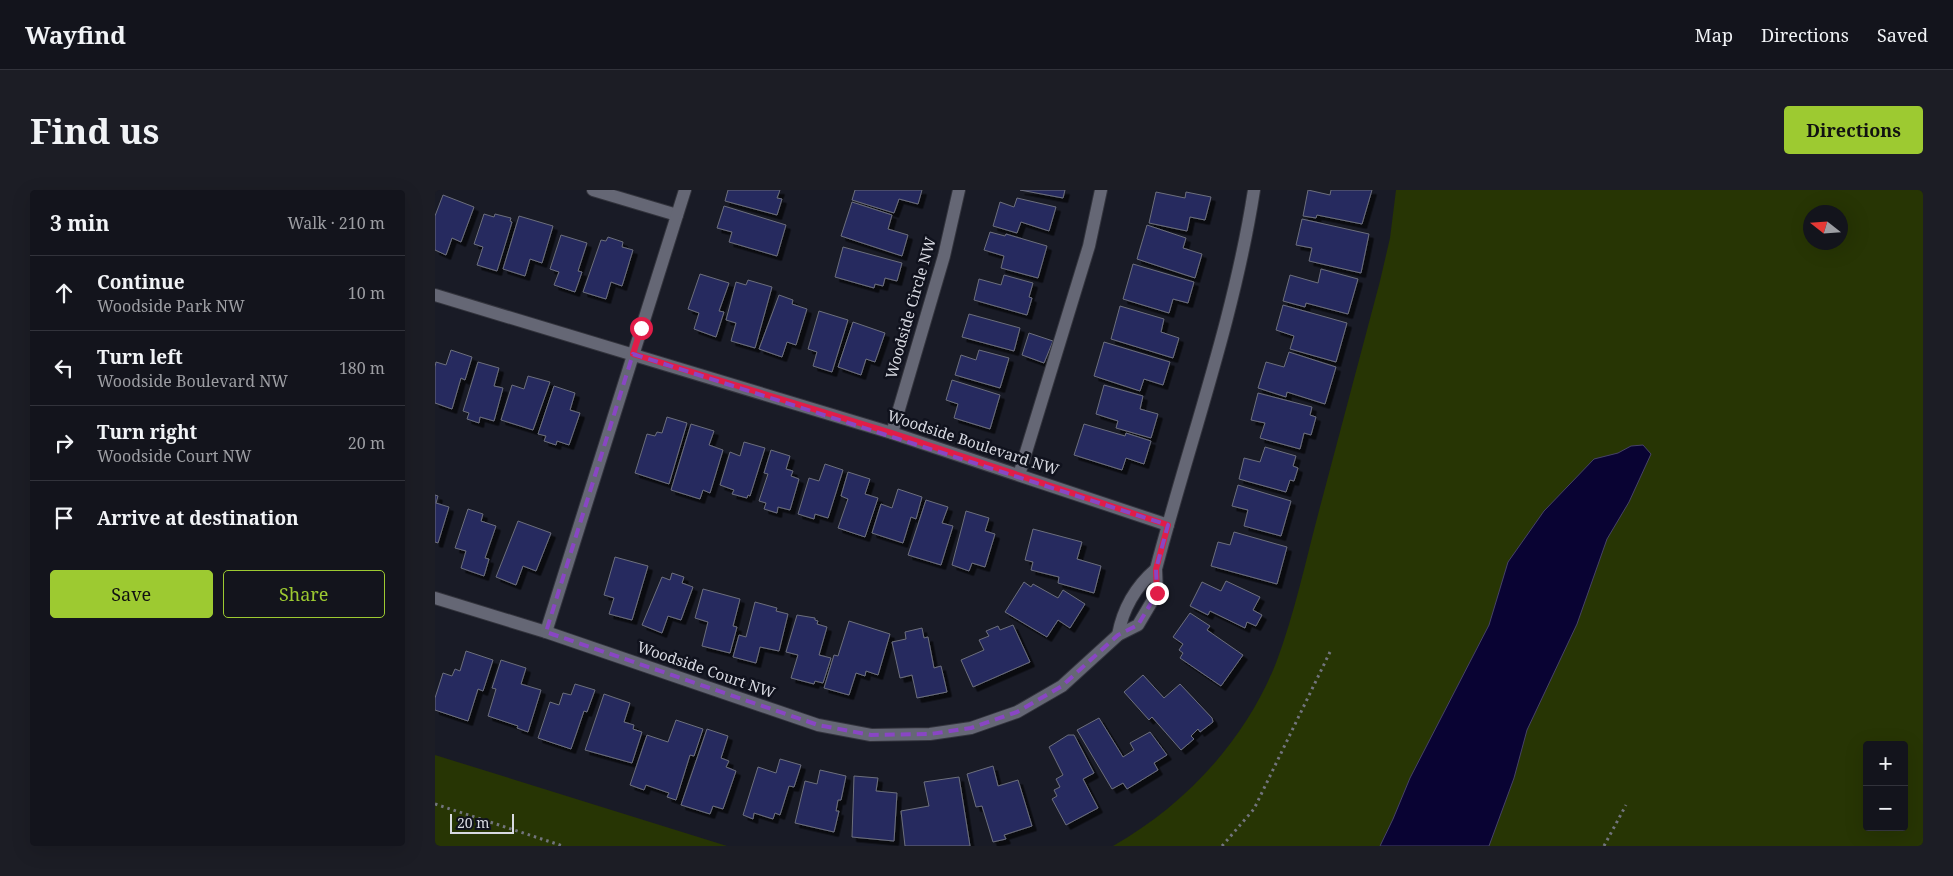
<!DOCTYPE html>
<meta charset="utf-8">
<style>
body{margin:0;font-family:"Noto Serif",serif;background:#1c1d25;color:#f1f3f6}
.controls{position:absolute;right:15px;bottom:15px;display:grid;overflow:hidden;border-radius:5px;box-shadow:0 5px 20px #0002}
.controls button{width:45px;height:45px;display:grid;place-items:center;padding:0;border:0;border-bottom:1px solid #32333b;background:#13141c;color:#f1f3f6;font:25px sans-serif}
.compass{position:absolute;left:1368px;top:15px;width:45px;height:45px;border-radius:50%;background:#13141c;box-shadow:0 5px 20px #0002;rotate:287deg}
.scale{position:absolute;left:15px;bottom:12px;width:64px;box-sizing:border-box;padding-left:5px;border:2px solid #d7d9e1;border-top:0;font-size:14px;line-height:18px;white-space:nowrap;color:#d7d9e1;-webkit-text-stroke:4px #10121d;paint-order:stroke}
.stop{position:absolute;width:15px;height:15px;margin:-11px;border:4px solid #e11d48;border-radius:50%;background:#fff}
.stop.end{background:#e11d48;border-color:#fff;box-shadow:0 1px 5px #0008}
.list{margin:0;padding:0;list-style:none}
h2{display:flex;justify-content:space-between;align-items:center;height:65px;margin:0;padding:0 20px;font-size:21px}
h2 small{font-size:16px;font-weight:400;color:#9d9ea3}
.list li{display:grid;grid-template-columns:32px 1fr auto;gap:15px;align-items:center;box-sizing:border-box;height:75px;padding:0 20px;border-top:1px solid #32333b}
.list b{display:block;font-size:19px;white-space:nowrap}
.list p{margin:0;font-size:16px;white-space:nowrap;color:#9d9ea3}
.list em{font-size:16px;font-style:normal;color:#9d9ea3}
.actions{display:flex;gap:10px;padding:15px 20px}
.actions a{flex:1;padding:11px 0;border:1px solid #9dca31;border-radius:5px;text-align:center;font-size:18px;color:#9dca31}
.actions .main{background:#9dca31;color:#111}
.icon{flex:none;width:28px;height:28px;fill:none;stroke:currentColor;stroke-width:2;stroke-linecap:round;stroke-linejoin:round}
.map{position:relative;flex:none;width:1488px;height:656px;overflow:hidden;border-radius:5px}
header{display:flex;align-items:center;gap:30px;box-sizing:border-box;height:70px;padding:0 25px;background:#13141c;border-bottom:1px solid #32333b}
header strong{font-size:24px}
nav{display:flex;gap:28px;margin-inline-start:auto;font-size:18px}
.intro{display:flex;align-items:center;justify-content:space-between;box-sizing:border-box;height:120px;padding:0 30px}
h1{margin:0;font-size:35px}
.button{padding:12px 22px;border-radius:5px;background:#9dca31;color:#111;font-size:18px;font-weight:700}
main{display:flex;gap:30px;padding:0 30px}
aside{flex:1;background:#13141c;border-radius:5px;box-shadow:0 5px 20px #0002}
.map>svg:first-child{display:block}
.green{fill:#273504;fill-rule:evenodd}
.water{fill:#090333;stroke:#474367}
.building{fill:#272a5e;stroke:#6c6f7d;filter:url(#shadow)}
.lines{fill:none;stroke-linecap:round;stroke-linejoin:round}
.minor-casing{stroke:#33343d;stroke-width:14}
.path{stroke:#72747d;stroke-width:3;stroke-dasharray:2.5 4;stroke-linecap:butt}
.minor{stroke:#656775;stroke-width:12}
.route{stroke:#e11d48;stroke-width:6}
.marked{fill:none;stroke:#8946c4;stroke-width:4;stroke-dasharray:10 6;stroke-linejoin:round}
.labels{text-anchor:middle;stroke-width:5;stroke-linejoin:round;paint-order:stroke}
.street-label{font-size:15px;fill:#d7d9e1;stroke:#10121d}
</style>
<header>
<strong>Wayfind</strong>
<nav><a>Map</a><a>Directions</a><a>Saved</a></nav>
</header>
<div class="intro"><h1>Find us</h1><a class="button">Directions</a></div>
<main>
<aside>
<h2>3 min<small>Walk · 210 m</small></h2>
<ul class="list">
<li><svg class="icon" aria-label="ahead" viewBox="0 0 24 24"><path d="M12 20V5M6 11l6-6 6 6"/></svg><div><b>Continue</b><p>Woodside Park NW</p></div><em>10 m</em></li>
<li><svg class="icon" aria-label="left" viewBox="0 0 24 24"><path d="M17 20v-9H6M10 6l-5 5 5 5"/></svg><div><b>Turn left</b><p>Woodside Boulevard NW</p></div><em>180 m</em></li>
<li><svg class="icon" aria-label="right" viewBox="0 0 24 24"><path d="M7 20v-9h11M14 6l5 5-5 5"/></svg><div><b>Turn right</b><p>Woodside Court NW</p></div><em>20 m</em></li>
<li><svg class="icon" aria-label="arrive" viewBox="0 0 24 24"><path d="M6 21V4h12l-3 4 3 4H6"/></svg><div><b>Arrive at destination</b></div></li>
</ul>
<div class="actions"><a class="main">Save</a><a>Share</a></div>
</aside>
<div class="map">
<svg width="1488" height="656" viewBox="0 0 1488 656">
<defs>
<filter id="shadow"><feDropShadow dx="4.5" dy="4.5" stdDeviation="0" flood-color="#0009"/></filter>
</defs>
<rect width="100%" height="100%" fill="#191b26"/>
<!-- green -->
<g class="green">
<path d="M961,0H1488V656H678C750,615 810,551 841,473C860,423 871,369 885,317C905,242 925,166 945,91L955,48ZM1376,22H1406V52H1376ZM1432,555H1469V637H1432Z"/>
<path d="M0,565L292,656H0Z"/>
</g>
<!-- water -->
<path class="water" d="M1208,255L1216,264L1194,312L1172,349L1142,434L1092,540L1079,588L1054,656H945L958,629L975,588L1054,435L1073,372L1109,321L1159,269L1183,263L1196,256Z"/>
<!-- building -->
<g class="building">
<path d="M293,0H345L342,8L347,9L342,25L290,11Z"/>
<path d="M420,0H487L483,14L464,9L459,23L417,10Z"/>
<path d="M585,0H630L628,8Z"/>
<path d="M873,0L895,5L896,0H937L927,34L882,25L881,28L868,26Z"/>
<path d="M721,2L750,8L751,2L776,7L770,30L755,27L752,41L714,33Z"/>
<path d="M8,5L39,17L26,52L17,48L11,65L0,60V26Z"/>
<path d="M582,8L621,17L614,41L586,32L582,43L558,36L565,12L579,17Z"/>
<path d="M417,12L457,25L453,39L473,45L467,66L406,46Z"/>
<path d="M289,16L351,35L342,66L294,52L297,42L282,38Z"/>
<path d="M49,24L59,27L60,24L76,28L75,31L77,32L62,81L42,75L48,57L39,54Z"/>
<path d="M84,26L118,36L107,73L95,69L90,86L68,79Z"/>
<path d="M867,29L934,44L926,83L874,71L877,58L861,55Z"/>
<path d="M712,35L751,48L748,58L767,64L760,88L702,69Z"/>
<path d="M555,42L570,46L571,44L612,56L603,88L566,78L569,66L549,60Z"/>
<path d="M126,45L152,53L143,81L147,82L140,102L119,95L124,82L115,79Z"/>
<path d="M173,47L188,52L187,57L198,60L187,96L176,92L171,109L148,102L166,50L171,51Z"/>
<path d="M408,57L467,73L462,91L450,88L448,96L440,94L439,98L400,87Z"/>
<path d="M698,74L759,92L753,113L738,109L734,123L688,109Z"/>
<path d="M886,79L923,89L913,124L871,113L870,117L848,111L855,85L883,93Z"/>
<path d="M265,84L294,93L284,121L289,122L281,147L259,139L264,123L253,119Z"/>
<path d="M569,85L598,93L594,107L597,108L592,125L539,110L544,89L566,95Z"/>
<path d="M313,90L337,97L320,158L296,151L301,133L291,130L301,92L311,95Z"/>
<path d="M344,105L358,110L357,114L372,119L361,155L352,152L347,167L324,159Z"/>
<path d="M848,115L912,133L901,172L855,159L859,146L841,140Z"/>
<path d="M685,116L729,129L726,142L744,148L738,168L676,149Z"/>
<path d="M384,121L413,130L397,182L378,176L382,162L373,159Z"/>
<path d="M534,124L585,138L579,161L527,147Z"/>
<path d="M418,132L450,143L440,172L431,169L426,185L403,177Z"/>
<path d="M594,143L618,151L609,173L587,165Z"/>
<path d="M669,152L735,172L728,195L709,189L705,201L659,186Z"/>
<path d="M16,160L37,167L30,190L26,188L17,219L0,213V177L1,172L11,175Z"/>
<path d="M544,160L574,168L565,198L520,185L526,165L541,170Z"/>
<path d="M854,162L901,177L890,214L852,202L851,207L823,198L831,172L849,177Z"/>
<path d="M43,172L64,178L59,196L68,198L59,231L45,227L44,233L32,229L34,223L28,221Z"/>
<path d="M93,186L115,192L98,240L66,230L77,195L89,199Z"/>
<path d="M517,190L565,205L555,239L519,228L523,214L511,210Z"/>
<path d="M669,195L708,206L705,219L723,224L716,248L681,238L683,231L661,224Z"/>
<path d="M119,196L140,203L135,220L145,223L134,255L122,251L121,255L109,251L111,246L103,244Z"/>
<path d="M823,203L877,217L875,225L881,227L876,245L869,243L865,259L825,248L830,233L816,230Z"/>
<path d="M232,227L252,233L234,294L200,283L212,244L220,246L222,242L227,243Z"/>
<path d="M256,234L279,241L274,255L288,260L275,303L268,300L265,309L236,300Z"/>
<path d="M649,234L690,246L691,243L716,251L709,274L691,268L687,280L639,265Z"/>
<path d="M309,252L330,258L315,306L313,305L312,308L297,304L299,300L285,295L295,262L305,266Z"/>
<path d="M830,257L861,266L858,276L863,278L859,291L855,290L851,302L804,289L809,268L825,272Z"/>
<path d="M336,260L355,266L351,279L358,281L356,286L364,289L355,320L343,317L342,323L329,319L331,313L324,311L333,284L329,283Z"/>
<path d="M390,274L408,280L393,328L380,324L379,329L363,324L374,288L384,291Z"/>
<path d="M413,282L435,289L430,304L443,308L430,347L403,338L413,309L406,306Z"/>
<path d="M803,295L856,311L846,346L809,336L813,320L797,316Z"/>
<path d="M463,299L487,307L481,329L476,327L468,353L437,343L446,314L457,318Z"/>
<path d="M0,305L3,306L1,313L14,317L3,353L0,352Z"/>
<path d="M491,310L513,317L507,333L518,336L506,375L473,365Z"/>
<path d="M33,319L48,324L46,331L61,336L50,368L54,369L49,386L26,378L31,361L20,358Z"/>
<path d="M531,321L554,328L550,341L560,344L550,377L537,373L534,381L517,375Z"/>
<path d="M83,331L116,343L101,381L88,376L81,395L61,387Z"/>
<path d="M598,339L647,352L642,369L666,376L659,403L623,393L624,387L596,380L598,372L590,370Z"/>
<path d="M799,342L852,357L842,394L776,376L783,352L795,355Z"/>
<path d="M180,367L213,376L197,430L174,424L179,408L169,405Z"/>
<path d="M237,383L249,387L247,393L258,397L246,430L233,426L227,443L207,435L227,387L235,390Z"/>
<path d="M791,391L825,407L818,420L827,425L821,436L812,432L810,438L775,421L773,425L755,416L767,392L786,401Z"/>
<path d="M589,392L596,397L598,394L623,408L628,400L650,414L635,438L623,430L612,447L570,422Z"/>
<path d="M268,399L305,409L298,436L302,437L295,463L267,456L273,432L260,428Z"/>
<path d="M320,412L342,418L341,421L353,424L344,461L325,457L321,473L298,467L304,445L311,447Z"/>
<path d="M755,423L775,436L772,440L808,465L786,496L745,468L748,463L744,460L748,454L738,447Z"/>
<path d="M362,425L380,428V430L383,431L382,434L392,437L384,465L396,468L388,493L380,491L379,494L356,488L363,465L351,462Z"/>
<path d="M414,431L455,444L443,485L431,481L430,486L421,483L414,505L389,498L399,465L403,466Z"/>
<path d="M578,435L595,472L538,497L526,470L549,460L544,450L554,446L551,441L563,436L565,440Z"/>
<path d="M487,438L489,448L493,447L499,478L506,476L512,502L482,508L477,485L465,488L457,452L471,449L470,442Z"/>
<path d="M31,461L58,470L48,501L43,499L33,531L0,520V508L8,483L17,486L20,479L25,481Z"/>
<path d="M66,470L91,478L86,494L106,500L93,542L82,538L83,536L53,526L61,499L57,498Z"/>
<path d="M708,485L729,508L745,494L777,528L778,532L765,542L763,539L756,546L759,549L746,560L717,527L714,530L689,502Z"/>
<path d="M140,494L160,500L152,522L149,521L136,559L103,548L115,512L124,515L128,503L136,505Z"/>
<path d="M169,504L195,513L189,532L199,535L198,539L207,542L197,573L150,560Z"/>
<path d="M664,528L688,567L699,560L695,553L715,542L732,565L719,573L723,580L692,599L688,593L677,599L642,540Z"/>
<path d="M241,530L268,539L259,566L255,565L241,610L232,607L234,603L211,595L209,600L195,595L212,545L233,552Z"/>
<path d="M272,539L293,546L286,568L294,571L291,577L301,581L288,619L278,616L275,624L246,615Z"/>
<path d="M633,545H639L659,583L648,589L663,618L631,635L617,609L622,606L619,600L625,597L621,589L628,585L614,557Z"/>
<path d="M345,569L366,575L359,597L354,596L345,625L340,623L338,629L319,623L318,629L308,625L323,577L341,583Z"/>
<path d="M558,576L563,596L583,590L597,636L569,645L571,649L558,652L547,616L541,617L532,584Z"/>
<path d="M385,580L411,586L406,610H403L401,621H404L399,642L360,633L370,591L382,594Z"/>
<path d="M419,586L443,588L441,601L462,603L459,651L417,647Z"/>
<path d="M524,587L535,656H470L466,621L494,616L489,592Z"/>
</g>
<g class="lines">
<!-- minor casing -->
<g class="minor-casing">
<g id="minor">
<path d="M158,0L242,25"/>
<path d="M0,105L457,243L733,335"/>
<path d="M457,243L509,66L524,0"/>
<path d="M584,285L654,56L666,0"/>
<path d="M0,408L111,442L383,535L436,545L495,544L536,538L582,522L627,496L683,445L703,435L722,403L721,379C754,253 799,129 819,0"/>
<path d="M111,442L250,0"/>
<path d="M683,445C688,418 700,397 721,379"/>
</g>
</g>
<!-- path -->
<g class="path">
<path d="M0,614L128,656"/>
<path d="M787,656L819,619L895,462"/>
<path d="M1169,656L1191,615"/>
</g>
<!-- minor -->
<use href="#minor" class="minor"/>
</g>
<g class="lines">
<!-- route -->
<path class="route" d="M206,138L198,164L457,243L733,335L721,379L722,403"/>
</g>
<!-- marked area -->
<path class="marked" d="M198,164L733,335L721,379L722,403L703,435L683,445L627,496L582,522L536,538L495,544L436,545L383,535L111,442Z"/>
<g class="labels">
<!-- street labels -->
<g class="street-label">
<text transform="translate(476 118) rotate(-74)" y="5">Woodside Circle NW</text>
<text transform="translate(538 253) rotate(18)" y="5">Woodside Boulevard NW</text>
<text transform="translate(271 480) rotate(19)" y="5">Woodside Court NW</text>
</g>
</g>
</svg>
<div class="controls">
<button>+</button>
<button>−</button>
</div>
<svg class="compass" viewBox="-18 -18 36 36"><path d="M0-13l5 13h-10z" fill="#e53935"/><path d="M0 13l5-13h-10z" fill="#9d9ea3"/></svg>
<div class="scale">20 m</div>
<div class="stop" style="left:206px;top:138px"></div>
<div class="stop end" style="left:722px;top:403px"></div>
</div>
</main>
